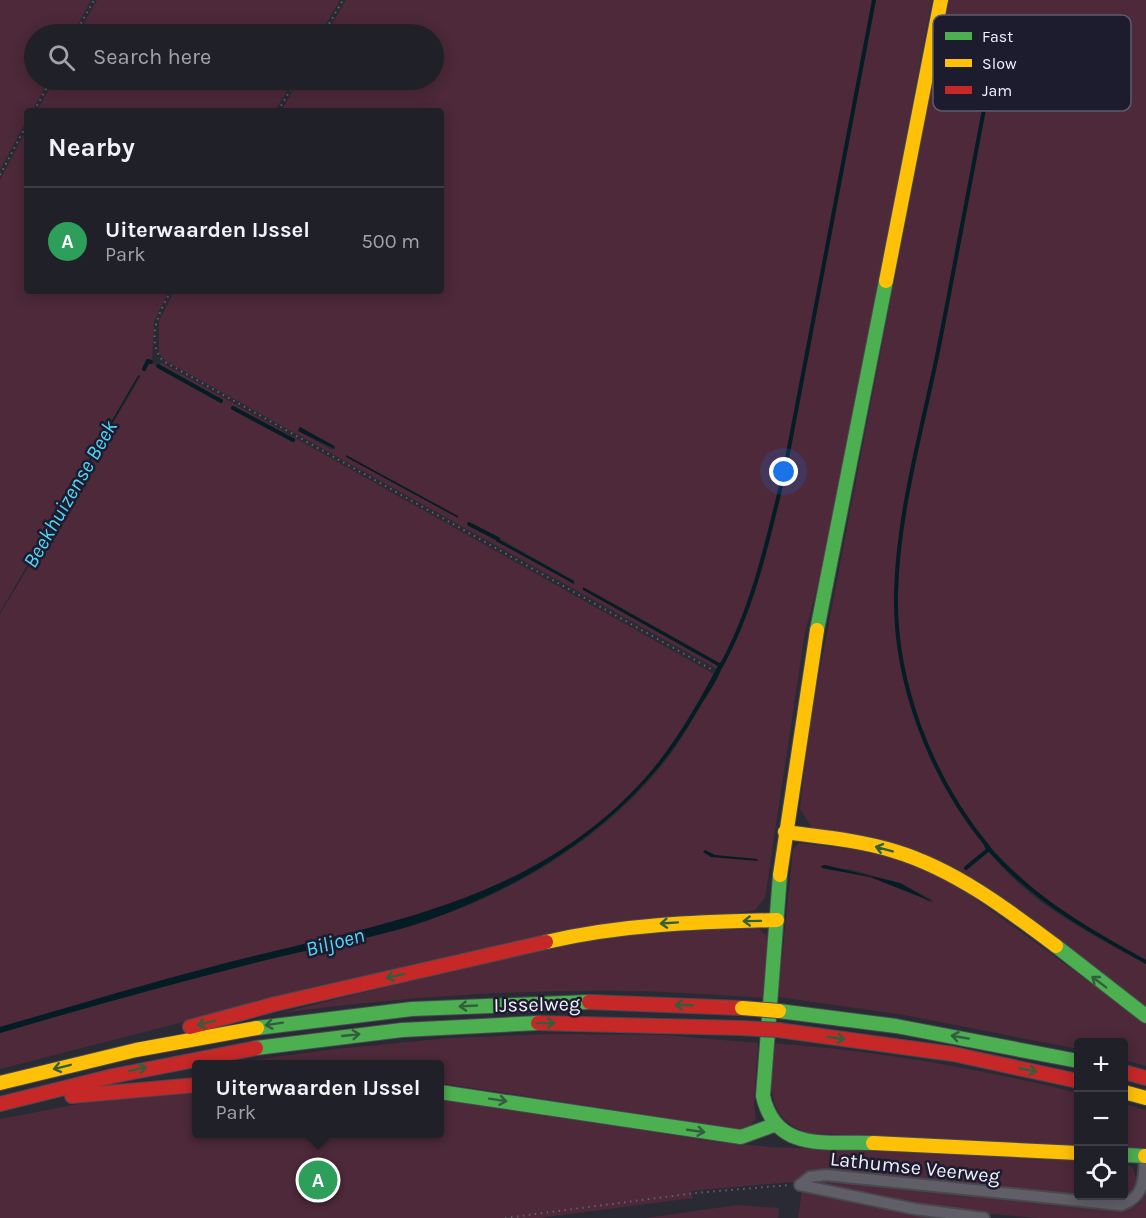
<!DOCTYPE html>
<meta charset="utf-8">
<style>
body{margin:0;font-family:Karla,sans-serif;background:#282830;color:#f1f3f6}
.controls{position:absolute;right:18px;bottom:18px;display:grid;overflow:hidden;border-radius:6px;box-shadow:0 3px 15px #0003}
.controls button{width:54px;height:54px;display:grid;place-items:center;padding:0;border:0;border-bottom:2px solid #3d3e45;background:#202028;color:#f1f3f6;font:30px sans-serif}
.you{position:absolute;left:784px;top:472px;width:21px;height:21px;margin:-15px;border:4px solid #fff;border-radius:50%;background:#1a73e8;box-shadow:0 0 0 9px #1a73e833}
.badge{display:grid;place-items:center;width:39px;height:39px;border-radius:50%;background:#2563eb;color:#fff;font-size:20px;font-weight:700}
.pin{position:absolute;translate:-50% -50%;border:3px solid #fff;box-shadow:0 2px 6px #0006}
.popup{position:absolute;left:192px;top:1060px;width:252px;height:78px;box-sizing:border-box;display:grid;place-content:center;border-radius:6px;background:#202028;filter:drop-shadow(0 2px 4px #0005);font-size:20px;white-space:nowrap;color:#a2a3a8}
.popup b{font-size:22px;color:#f1f3f6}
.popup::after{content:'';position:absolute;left:50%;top:100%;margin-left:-12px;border:12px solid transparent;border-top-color:#202028}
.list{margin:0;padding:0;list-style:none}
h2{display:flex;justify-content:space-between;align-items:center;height:78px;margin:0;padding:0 24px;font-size:26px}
h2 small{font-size:20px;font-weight:400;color:#a2a3a8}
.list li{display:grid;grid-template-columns:39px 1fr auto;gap:18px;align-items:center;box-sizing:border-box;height:108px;padding:0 24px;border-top:2px solid #3d3e45}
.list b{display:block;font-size:22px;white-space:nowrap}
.list p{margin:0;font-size:20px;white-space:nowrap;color:#a2a3a8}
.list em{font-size:20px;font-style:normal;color:#a2a3a8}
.icon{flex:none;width:33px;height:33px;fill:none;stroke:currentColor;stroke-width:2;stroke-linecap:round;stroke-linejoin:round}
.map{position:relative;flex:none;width:1146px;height:1218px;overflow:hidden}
.search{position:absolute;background:#202028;box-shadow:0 3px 15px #0003;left:24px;top:24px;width:420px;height:66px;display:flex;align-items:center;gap:15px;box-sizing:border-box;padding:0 21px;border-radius:33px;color:#a2a3a8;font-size:22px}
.panel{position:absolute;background:#202028;box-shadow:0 3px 15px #0003;left:24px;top:108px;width:420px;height:186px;border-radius:6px}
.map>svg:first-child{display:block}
.green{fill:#4d2939;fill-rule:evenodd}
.water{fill:#041c24}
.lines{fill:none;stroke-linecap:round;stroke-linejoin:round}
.stream{stroke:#041c24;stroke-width:4}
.street-casing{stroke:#484851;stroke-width:14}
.fast-casing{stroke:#484851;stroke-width:16}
.slow-casing{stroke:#484851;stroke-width:16}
.jam-casing{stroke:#484851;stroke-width:16}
.path{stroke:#63636b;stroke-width:2;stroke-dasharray:1.5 4.5;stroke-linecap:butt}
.street{stroke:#605f68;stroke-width:10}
.fast{stroke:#4caf50;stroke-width:14}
.slow{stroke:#ffc107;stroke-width:14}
.jam{stroke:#c62828;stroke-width:14}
.slow-bridge-casing{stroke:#484851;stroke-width:16;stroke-linecap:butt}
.jam-bridge-casing{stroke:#484851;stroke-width:16;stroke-linecap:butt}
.slow-bridge{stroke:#ffc107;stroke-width:14}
.jam-bridge{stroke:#c62828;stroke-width:14}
.oneway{stroke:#325e3e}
.labels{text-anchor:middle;stroke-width:5;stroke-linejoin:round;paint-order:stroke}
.street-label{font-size:20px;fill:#f0f0fe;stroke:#1d1c2f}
.water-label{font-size:21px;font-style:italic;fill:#51d7f8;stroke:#1d1c2f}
.key{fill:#1d1c2f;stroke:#5c5c6d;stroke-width:1.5}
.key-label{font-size:16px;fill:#f0f0fe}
</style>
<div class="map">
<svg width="1146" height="1218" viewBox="0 0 1146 1218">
<rect width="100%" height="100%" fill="#2a2a35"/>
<!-- green -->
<g class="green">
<path d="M0,0H91L73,34H34V80H49L32,111H27V119L0,170Z"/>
<path d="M97,0H340L320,34H78Z"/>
<path d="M346,0H932L827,553L805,632L765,898L755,910L289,995L0,1069V1033C84,1008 169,984 254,963C309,949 366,938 421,922C516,894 618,829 675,748C693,722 707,693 723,665L586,588L718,666L717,669L166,361L159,353V321L174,291H441V111H281L299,80H434V34H326ZM300,427L334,446L335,447L332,450L298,431ZM499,538L574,581V583L496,541Z"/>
<path d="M948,0H1146V960C1084,925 1036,899 988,844L985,846C1024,901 1088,932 1146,964V1009L992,893L812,828L800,809L808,733L823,653Z"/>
<path d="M54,80H293L275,111H37Z"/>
<path d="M27,129V291H169L154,321L152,363L156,365L162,363L714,674C694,710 674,745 647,776C541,898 389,924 241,960C160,979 80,1004 0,1027V614L141,376H138L0,612V180Z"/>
<path d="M799,843L885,853L952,882L1146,1023V1066L1124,1060V1042H1078V1049L904,1015L778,997L793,849ZM849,869L900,883L933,900L929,902C902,882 858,869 825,870Z"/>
<path d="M757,927L768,937L763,998C704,994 645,990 585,991C483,991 381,1000 280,1013L597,935Z"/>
<path d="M549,1034L665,1035L758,1043L754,1103L756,1119L746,1130L440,1083V1064H223L335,1049L449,1038Z"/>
<path d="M773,1043C876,1051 979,1068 1078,1093V1146L809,1133C763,1119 771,1081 773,1043Z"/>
<path d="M196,1092V1134H440V1098L709,1141L771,1147L1078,1159V1196H1124V1162L1133,1168L1137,1181L1131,1194L1118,1200L821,1170L808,1172L794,1182L691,1191L693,1198L539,1218H0V1119L84,1103Z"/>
<path d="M1124,1104L1146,1110V1149L1124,1148Z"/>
<path d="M827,1180L1114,1211L1139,1204L1146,1191V1218H1038L919,1208L811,1183Z"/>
<path d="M802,1190L948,1218H798Z"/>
<path d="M737,1205L779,1208L778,1218H646Z"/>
</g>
<!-- water -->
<g class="water">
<path d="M140,375L0,614L138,376Z"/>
<path d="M300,427L334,446L335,449L298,431Z"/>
<path d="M346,455L458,516V518L346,457Z"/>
<path d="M496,538L574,581V584L496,541Z"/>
<path d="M583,587L723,665C717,682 705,698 696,713C637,816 536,882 426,921C370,940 311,948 254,963C169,985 84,1008 0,1033V1027C84,1003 168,977 254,956C399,921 542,895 647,776C676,743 697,705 718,666L583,590Z"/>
<path d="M987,844C1036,899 1083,925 1146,960V964C1083,929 1035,903 986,849L984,846Z"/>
<path d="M705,850L715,855L757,859L758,861L711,857L703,852Z"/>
<path d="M825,865L900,883L933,902L870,877L822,868L821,866Z"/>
</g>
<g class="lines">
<!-- stream -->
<g class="stream">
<path d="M158,366L221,401"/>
<path d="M144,369L148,361L151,362"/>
<path d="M233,408L293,440"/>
<path d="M469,524L498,539"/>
<path d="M721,666C754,607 769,535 785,469L874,0"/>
<path d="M988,847C931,778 894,683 896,593C898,513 921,434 937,356C956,260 974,164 992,67"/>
<path d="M966,868L989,849"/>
</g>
<!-- street casing -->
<g class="street-casing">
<g id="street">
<path d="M800,1185L810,1177L826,1175L1121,1205C1145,1197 1144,1178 1145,1156"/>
<path d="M800,1185L915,1209L984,1218"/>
</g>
</g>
<!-- fast casing -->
<g class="fast-casing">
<g id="fast">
<path d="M817,630L886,281"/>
<path d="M780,875L763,1096C776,1153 827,1141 873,1143"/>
<path d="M1056,946L1146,1016"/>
<path d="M779,1011L896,1026L1078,1061"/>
<path d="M257,1028L412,1009L589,1002"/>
<path d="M256,1048L402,1030L538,1023"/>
<path d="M440,1092L741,1137L774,1125"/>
<path d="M1124,1155L1145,1156"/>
</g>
</g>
<!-- slow casing -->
<g class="slow-casing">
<g id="slow">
<path d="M886,281L941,0"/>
<path d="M785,832C821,837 859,840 894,851C954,869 1007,909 1056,946"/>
<path d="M780,875L817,630"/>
<path d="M546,942C623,924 698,922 777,920"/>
<path d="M0,1083L136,1050L257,1028"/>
<path d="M1124,1092L1146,1098"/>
<path d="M873,1143L1078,1153"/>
<path d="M1145,1156H1146"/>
</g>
</g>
<!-- jam casing -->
<g class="jam-casing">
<g id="jam">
<path d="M589,1002L742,1008"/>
<path d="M538,1023L741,1028"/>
<path d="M190,1027L275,1004L546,942"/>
<path d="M778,1030L953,1054L1078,1081"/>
<path d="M1124,1072L1146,1078"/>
<path d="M72,1096L196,1085"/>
<path d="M0,1104L113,1076L256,1048"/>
</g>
</g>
<!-- path -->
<g class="path">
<path d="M75,34L94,0"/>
<path d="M323,34L343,0"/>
<path d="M34,111L51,80"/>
<path d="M278,111L296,80"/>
<path d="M0,175L27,124"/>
<path d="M171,291C159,312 145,339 163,361L711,669"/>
<path d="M505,1218L695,1193L791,1185"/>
</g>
<!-- street -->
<use href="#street" class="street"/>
<!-- fast -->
<use href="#fast" class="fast"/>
<!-- slow -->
<use href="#slow" class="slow"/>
<!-- jam -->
<use href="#jam" class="jam"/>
<!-- slow-bridge casing -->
<g class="slow-bridge-casing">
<path id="slow-bridge" d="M742,1008L779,1011"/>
</g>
<!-- jam-bridge casing -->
<g class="jam-bridge-casing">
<path id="jam-bridge" d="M741,1028L778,1030"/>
</g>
<!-- slow-bridge -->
<use href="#slow-bridge" class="slow-bridge"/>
<!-- jam-bridge -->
<use href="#jam-bridge" class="jam-bridge"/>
</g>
<!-- one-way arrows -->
<defs><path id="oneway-shaft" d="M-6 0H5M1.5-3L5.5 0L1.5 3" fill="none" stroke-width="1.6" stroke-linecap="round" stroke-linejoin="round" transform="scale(1.5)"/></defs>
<g class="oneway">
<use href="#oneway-shaft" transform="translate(884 849) rotate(-165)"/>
<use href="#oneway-shaft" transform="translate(752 921) rotate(179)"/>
<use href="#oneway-shaft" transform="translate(669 923) rotate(176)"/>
<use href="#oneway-shaft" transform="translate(395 976) rotate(167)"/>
<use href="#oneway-shaft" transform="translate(1099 982) rotate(-143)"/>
<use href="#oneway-shaft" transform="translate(684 1005) rotate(-178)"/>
<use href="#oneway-shaft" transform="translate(468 1006) rotate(177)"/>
<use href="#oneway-shaft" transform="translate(206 1023) rotate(165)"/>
<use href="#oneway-shaft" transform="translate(546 1023) rotate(-1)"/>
<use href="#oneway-shaft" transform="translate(274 1024) rotate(171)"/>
<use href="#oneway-shaft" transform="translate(351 1035) rotate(-6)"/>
<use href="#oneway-shaft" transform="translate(960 1037) rotate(-170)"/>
<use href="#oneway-shaft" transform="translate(836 1038) rotate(8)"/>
<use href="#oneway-shaft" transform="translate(62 1067) rotate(166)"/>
<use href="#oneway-shaft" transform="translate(138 1069) rotate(-13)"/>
<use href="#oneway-shaft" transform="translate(1028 1070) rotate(11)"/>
<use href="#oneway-shaft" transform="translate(498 1100) rotate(9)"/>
<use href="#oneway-shaft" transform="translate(696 1131) rotate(8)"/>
</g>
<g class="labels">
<!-- street labels -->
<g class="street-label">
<text transform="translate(537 1004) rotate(-1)" y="7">IJsselweg</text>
<text transform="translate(915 1167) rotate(6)" y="7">Lathumse Veerweg</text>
</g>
<!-- water labels -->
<g class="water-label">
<text transform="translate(70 494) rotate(-60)" y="7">Beekhuizense Beek</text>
<text transform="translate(335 942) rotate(-15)" y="7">Biljoen</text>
</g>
</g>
<!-- legend -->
<rect x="933" y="15" width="198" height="96" rx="9" class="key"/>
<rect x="945" y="32" width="27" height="8" fill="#4caf50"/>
<rect x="945" y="59" width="27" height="8" fill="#ffc107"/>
<rect x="945" y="86" width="27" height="8" fill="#c62828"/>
<g class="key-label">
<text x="982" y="42">Fast</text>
<text x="982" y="69">Slow</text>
<text x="982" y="96">Jam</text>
</g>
</svg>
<div class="controls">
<button>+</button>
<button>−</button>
<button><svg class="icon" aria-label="locate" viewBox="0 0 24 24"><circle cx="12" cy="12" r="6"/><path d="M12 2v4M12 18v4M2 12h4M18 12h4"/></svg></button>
</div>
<div class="you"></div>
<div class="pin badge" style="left:318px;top:1180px;background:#2e9e5b">A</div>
<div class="popup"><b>Uiterwaarden IJssel</b>Park</div>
<div class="search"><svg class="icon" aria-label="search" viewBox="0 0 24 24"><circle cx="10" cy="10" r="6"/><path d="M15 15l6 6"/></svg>Search here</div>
<section class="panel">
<h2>Nearby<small></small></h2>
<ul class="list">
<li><span class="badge" style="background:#2e9e5b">A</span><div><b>Uiterwaarden IJssel</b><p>Park</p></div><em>500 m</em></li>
</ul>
</section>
</div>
